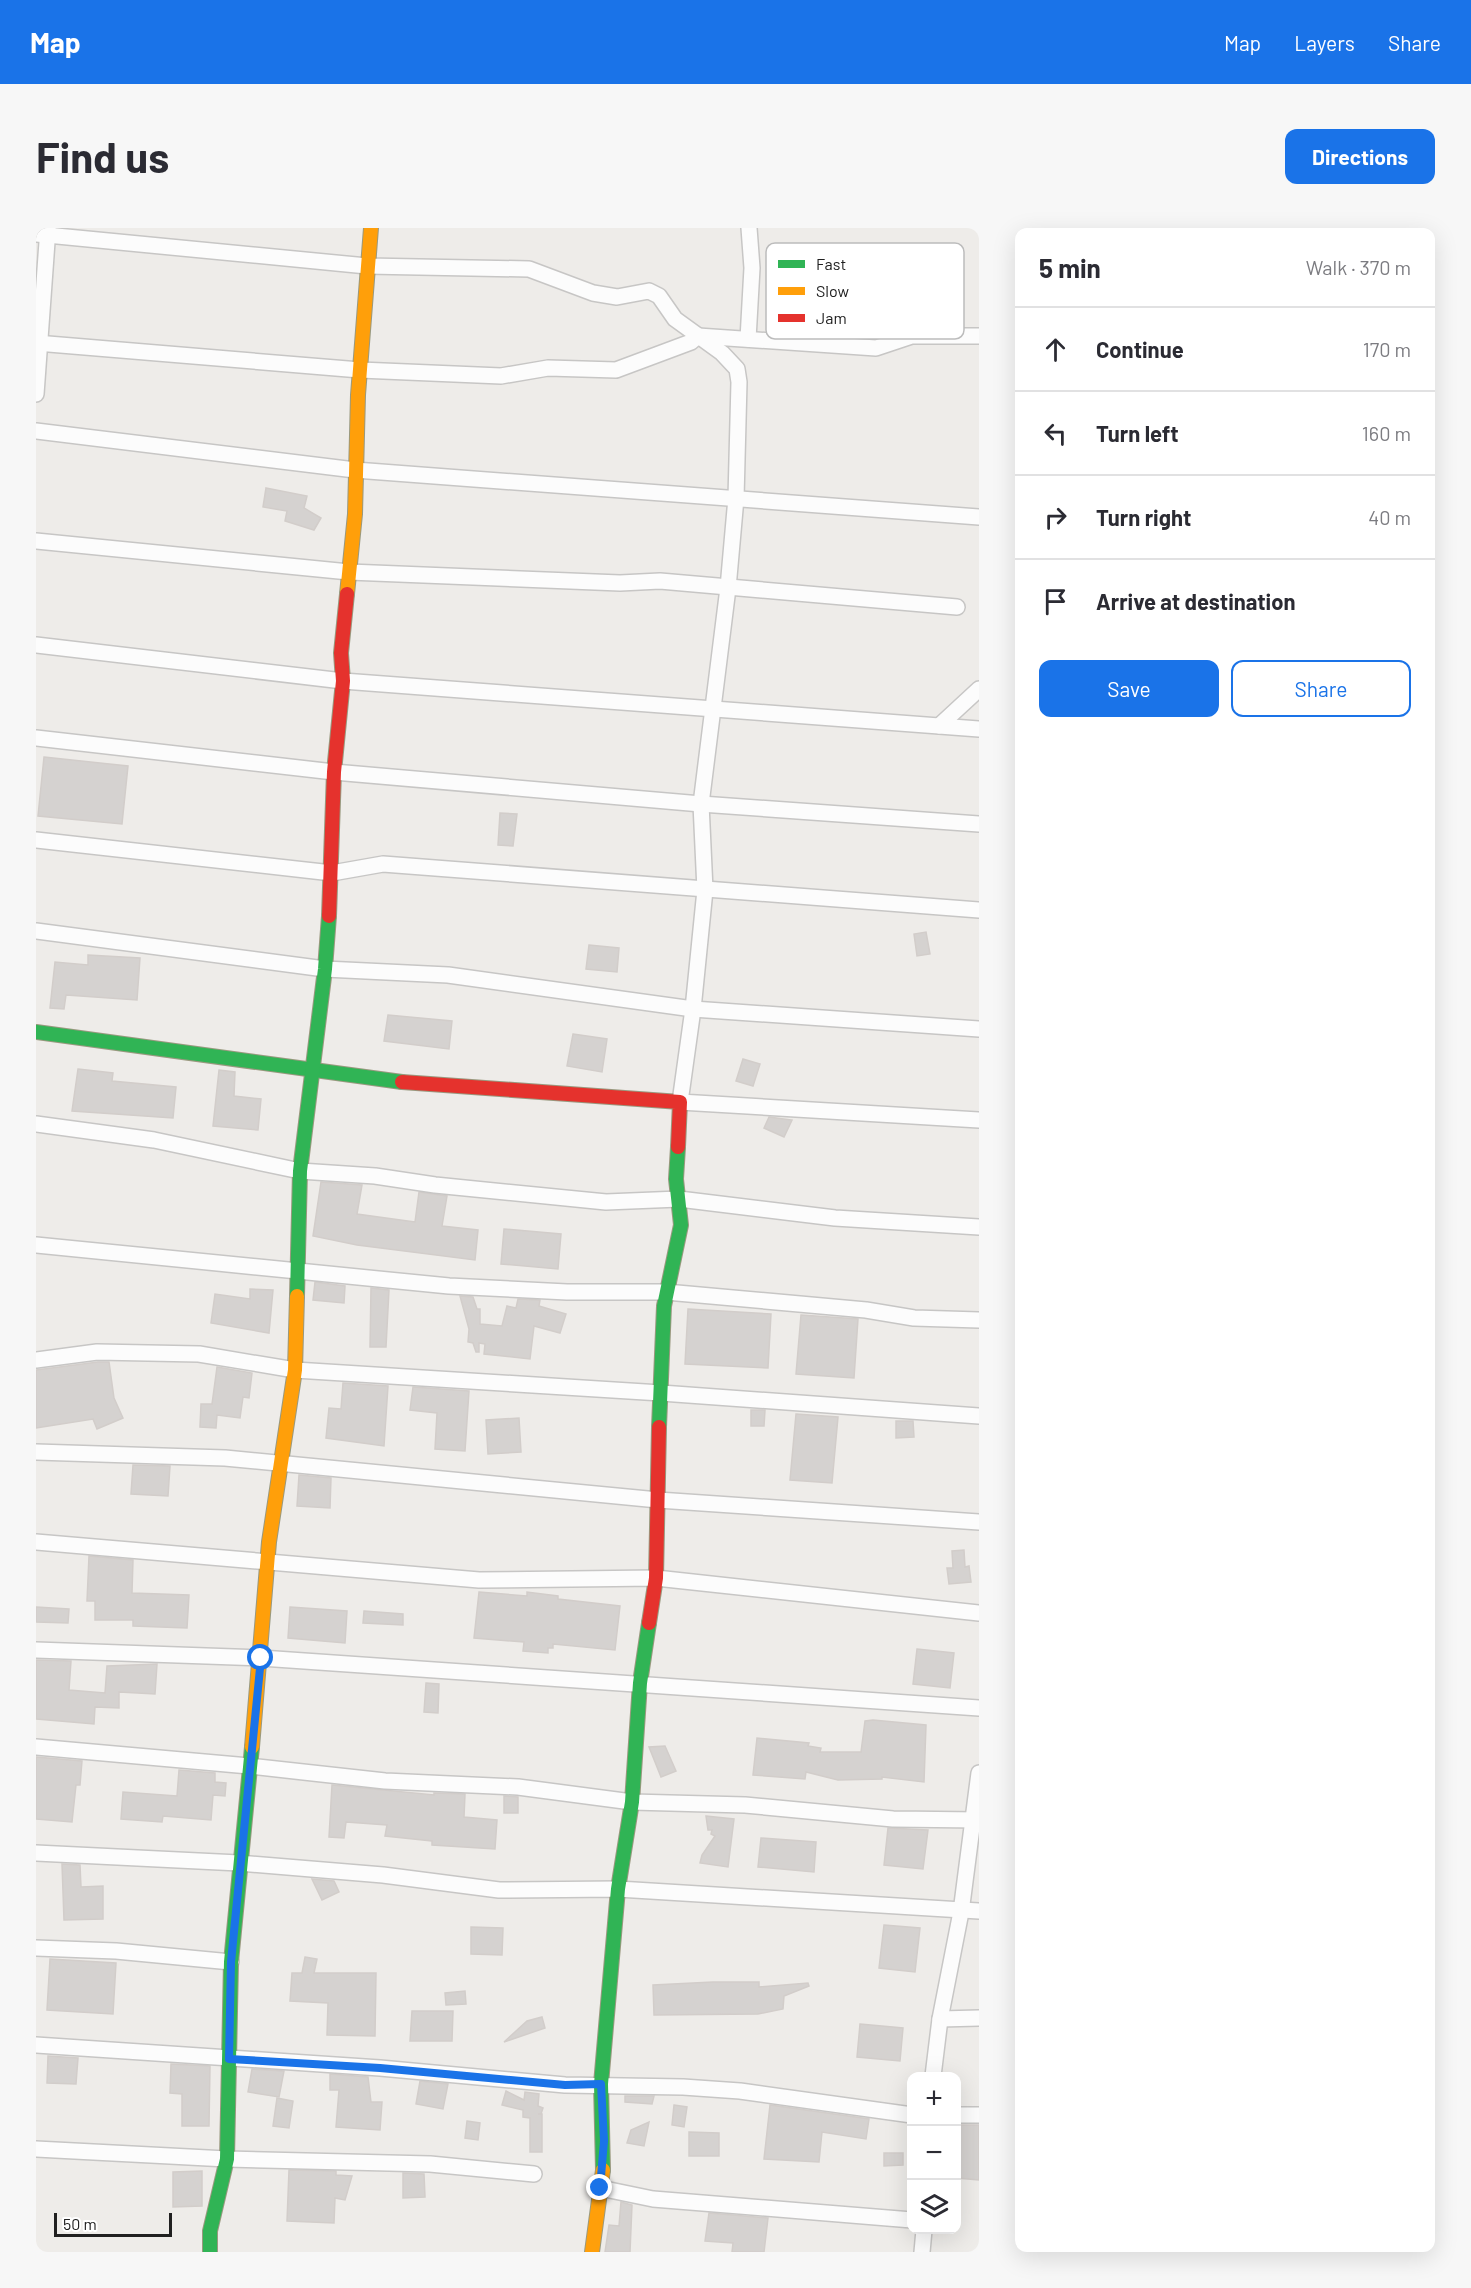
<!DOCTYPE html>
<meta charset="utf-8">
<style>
body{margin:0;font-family:Barlow,sans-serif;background:#f7f7f7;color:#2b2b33}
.controls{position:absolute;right:18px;bottom:18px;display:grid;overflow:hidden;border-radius:12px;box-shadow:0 6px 24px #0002}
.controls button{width:54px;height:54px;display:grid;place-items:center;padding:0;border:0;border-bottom:2px solid #e1e1e2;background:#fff;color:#2b2b33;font:30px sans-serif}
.scale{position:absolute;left:18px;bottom:15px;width:118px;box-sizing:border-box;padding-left:6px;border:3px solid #202020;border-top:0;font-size:16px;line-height:21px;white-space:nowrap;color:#202020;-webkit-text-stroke:4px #fff;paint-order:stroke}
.stop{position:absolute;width:18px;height:18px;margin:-14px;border:4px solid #1a73e8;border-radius:50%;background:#fff}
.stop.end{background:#1a73e8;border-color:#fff;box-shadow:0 2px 6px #0008}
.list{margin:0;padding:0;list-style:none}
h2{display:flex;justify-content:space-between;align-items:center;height:78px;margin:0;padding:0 24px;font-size:26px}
h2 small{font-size:20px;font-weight:400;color:#7c7c81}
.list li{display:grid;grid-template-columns:39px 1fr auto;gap:18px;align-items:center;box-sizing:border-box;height:84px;padding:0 24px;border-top:2px solid #e1e1e2}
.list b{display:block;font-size:22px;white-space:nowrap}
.list em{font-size:20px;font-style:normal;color:#7c7c81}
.actions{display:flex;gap:12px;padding:18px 24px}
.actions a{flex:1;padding:14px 0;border:2px solid #1a73e8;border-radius:12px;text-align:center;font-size:21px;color:#1a73e8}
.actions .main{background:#1a73e8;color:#fff}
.icon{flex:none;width:33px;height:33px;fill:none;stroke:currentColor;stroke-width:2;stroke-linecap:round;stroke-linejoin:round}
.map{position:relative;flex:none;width:943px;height:2024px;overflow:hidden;border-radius:12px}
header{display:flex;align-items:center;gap:36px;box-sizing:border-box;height:84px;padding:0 30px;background:#1a73e8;color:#fff}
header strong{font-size:28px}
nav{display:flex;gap:33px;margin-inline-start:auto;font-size:21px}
.intro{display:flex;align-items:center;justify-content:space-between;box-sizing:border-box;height:144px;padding:0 36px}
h1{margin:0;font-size:42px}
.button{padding:15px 27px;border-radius:12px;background:#1a73e8;color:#fff;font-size:21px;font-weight:700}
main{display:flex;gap:36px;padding:0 36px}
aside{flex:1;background:#fff;border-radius:12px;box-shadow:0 6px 24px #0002}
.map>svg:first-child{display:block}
.building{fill:#d5d2d0;stroke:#d2cdca;stroke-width:1.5}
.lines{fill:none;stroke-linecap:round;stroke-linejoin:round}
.street-casing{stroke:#c7c6c5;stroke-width:18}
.fast-casing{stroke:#99997f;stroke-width:16}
.slow-casing{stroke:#99997f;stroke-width:16}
.jam-casing{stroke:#99997f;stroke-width:16}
.street{stroke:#fcfcfc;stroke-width:15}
.fast{stroke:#30b455;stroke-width:14}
.slow{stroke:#ff9f0a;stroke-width:14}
.jam{stroke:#e5322d;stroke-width:14}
.route{stroke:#1a73e8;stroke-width:8}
.key{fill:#fff;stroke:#bcbcbc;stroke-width:1.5}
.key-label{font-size:16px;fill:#202020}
</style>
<header>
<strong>Map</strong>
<nav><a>Map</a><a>Layers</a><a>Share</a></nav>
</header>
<div class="intro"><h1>Find us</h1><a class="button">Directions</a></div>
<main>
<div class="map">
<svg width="943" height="2024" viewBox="0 0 943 2024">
<rect width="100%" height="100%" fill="#eeece9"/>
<!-- building -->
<g class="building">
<path d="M230,260L271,268L268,280L285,290L278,302L249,293L251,283L227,279Z"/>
<path d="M8,529L92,538L86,596L2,588Z"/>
<path d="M464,585L481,586L477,618L462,617Z"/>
<path d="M890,704L894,726L881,728L878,706Z"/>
<path d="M553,717L583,720L581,744L550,741Z"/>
<path d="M52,727L104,730L101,772L30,767L28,781L14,780L19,734L52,737Z"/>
<path d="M352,787L416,793L413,821L348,813Z"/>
<path d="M537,806L571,811L566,844L531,838Z"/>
<path d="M707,831L724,836L717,858L700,853Z"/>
<path d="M42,841L77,845L76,853L140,859L137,890L36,883Z"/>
<path d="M183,842L199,844L198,868L225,871L222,902L177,898Z"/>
<path d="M733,889L756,892L748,909L728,900Z"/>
<path d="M285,954L326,957L321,986L379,994L383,964L411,968L406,998L442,1002L439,1032L321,1017L277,1008Z"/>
<path d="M468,1001L525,1006L522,1041L465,1036Z"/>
<path d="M279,1054L309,1058L308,1075L277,1072Z"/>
<path d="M335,1060L353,1062L350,1119H334Z"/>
<path d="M214,1061L237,1062L233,1105L175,1095L179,1066L214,1071Z"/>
<path d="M424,1068L437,1069L441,1081H444V1096L466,1098L471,1078L480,1080L482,1071L504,1072L503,1078L530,1086L524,1105L498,1098L494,1131L448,1126L449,1116L443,1115V1124H440L437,1115L432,1114L433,1101Z"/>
<path d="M652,1081L735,1086L732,1140L649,1136Z"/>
<path d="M765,1087L822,1091L818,1150L760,1146Z"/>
<path d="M62,1134H73L78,1170L87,1190L61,1201L57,1191L0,1200V1142Z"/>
<path d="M181,1139L216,1145L213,1170L207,1169L204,1190L181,1187L180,1200L164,1199L165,1176H176Z"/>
<path d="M307,1155L352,1158L348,1218L290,1210L293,1180L305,1181Z"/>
<path d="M377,1159L433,1163L429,1223L399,1221L401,1185L374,1182Z"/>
<path d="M715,1182H729L728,1198H715Z"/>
<path d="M760,1186L802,1189L796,1255L754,1252Z"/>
<path d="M483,1190L485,1224L452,1226L450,1192Z"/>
<path d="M860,1193H877L878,1209L860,1210Z"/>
<path d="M97,1237L134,1238L132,1268L95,1266Z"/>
<path d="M263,1247L295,1250L294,1280L261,1278Z"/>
<path d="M928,1322L929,1339L933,1338L935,1354L913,1356L911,1340H917L916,1323Z"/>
<path d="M53,1328L97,1332L96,1365L153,1367L151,1400L97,1398V1392H59V1373H51Z"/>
<path d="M443,1364L491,1368V1364L522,1368V1371L584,1378L579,1422L517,1416V1420H512V1425L487,1423L488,1414L438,1410Z"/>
<path d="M0,1379L33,1381L32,1395L0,1394Z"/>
<path d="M254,1379L311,1383L309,1415L252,1410Z"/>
<path d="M328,1383L367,1386V1397L327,1395Z"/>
<path d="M881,1421L918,1425L914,1460L877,1456Z"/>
<path d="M0,1432L35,1433L33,1462L69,1465L71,1438L121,1436L119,1466L83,1464V1480L59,1479L58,1496L0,1491Z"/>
<path d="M390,1455L403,1456L402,1485L388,1484Z"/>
<path d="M837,1492L890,1497L888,1554L846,1549V1551L802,1552L770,1544L769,1551L717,1547L721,1510L773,1515L772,1518L785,1520L784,1524H825L829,1493Z"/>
<path d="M629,1518L640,1543L625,1549L613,1519Z"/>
<path d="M0,1529L46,1533L44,1557H40L36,1594L0,1591Z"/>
<path d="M143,1542L179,1545V1554L190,1555L189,1568L177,1567L175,1592L127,1588L126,1594L85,1591L87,1564L141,1568Z"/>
<path d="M296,1557L398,1567V1565L429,1566L428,1589L461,1592L459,1621L396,1617V1613L349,1608L351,1597L310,1594L308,1610L293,1609Z"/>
<path d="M468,1568L482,1569V1585H468Z"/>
<path d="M670,1588L698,1591L692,1639L664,1635L666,1627L679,1608L675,1606L676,1602H672Z"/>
<path d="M852,1600L892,1602L887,1641L848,1637Z"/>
<path d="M725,1610L780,1614L778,1644L722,1639Z"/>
<path d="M26,1636L44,1637L45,1659L67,1658V1691L28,1692Z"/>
<path d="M276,1651L298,1653L303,1664L286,1672Z"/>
<path d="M848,1697L884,1700L879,1744L843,1740Z"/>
<path d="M435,1699L467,1700L466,1727L435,1726Z"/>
<path d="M269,1729L281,1731L278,1745H340L339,1808L291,1807L292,1775L254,1773L256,1745H266Z"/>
<path d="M14,1731L80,1735L77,1786L11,1782Z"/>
<path d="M677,1754H723V1759L772,1755L773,1758L748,1768L747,1781L722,1786L618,1787L617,1757Z"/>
<path d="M429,1763L430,1776L410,1777L409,1765Z"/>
<path d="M376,1783H417L416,1813H374Z"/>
<path d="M506,1789L509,1800L468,1814L491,1793Z"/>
<path d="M824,1796L867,1800L864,1833L821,1829Z"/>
<path d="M12,1828L42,1830L40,1856L11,1855Z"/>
<path d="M135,1836L174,1838L173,1898H146V1866L134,1865Z"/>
<path d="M216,1841L248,1843L243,1869L212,1864Z"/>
<path d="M294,1846L332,1849L335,1874H346L344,1902L300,1899L303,1862H294Z"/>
<path d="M384,1853L412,1856L407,1881L380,1876Z"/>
<path d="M470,1863L488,1872L489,1864L503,1866L502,1878L507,1880L505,1886H502H506V1924H494V1890L487,1889V1882L466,1877Z"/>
<path d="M589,1868H618L616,1876L589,1874Z"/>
<path d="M241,1870L257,1873L253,1900L237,1898Z"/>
<path d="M638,1877L651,1879L648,1899L636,1897Z"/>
<path d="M734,1877L833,1891L830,1911L786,1904L783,1934L728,1931Z"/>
<path d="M431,1893L444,1895L442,1912L429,1910Z"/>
<path d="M613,1894L608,1918L591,1915L595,1902Z"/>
<path d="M921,1897H943V1952L921,1950Z"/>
<path d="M653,1904L683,1905V1928H653Z"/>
<path d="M848,1925H867V1937L848,1938Z"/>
<path d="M253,1942L300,1943V1947L316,1948L309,1972L299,1970L298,1995L251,1993Z"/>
<path d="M166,1943V1978L137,1979V1944Z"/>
<path d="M367,1945L388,1946L389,1969L367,1970Z"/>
<path d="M585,1974L596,1977L594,2024H569L573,1997L583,1998Z"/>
<path d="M673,1985L732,1990L728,2024H696L697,2015L669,2013Z"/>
</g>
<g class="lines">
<!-- street casing -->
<g class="street-casing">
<g id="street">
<path d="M0,6L331,38L493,41L557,65L581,69L613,63L623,68L639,91L686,125L701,141L703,154L700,270L692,360L665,576L669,662L657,781L644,874L943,892"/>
<path d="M712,111L716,40L713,0"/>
<path d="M0,115L324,142L465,148L512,140L580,142L655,114L662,108L840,120L876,108H943"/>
<path d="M0,166L12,0"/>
<path d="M0,203L319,242L943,289"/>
<path d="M0,313L313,344L584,355L624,353L921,379"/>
<path d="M0,417L307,453L943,501"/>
<path d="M903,498L943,461"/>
<path d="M0,510L298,544L665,576L943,596"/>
<path d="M0,612L296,645L347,636L943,682"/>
<path d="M0,703L289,741L412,747L657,781L943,801"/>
<path d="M0,896L118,912L264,943L339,948L399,957L570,974L643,971L799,990L943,999"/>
<path d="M0,1017L413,1058L531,1064H630L830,1082L878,1090L943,1092"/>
<path d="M0,1132L61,1124L163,1126L259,1142L625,1165L943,1188"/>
<path d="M0,1224L189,1230L622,1272L943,1294"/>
<path d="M0,1314L443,1352L620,1350L943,1385"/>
<path d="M0,1422L225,1430L943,1480"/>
<path d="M0,1519L213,1538L349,1553L482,1559L596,1574L709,1577L857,1591L943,1592"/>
<path d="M0,1625L203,1635L347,1647L463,1662L582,1661L943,1683"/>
<path d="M0,1720L80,1723L195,1734"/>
<path d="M904,1791L943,1790"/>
<path d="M0,1817L344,1840L529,1857L647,1859L704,1863L876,1887"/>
<path d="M897,1848L904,1791L925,1684L943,1545"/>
<path d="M920,1887H943"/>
<path d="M0,1921L191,1931L394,1936L498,1946"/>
<path d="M564,1960L617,1971L876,1992"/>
<path d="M886,2024L888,2002"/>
</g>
</g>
<!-- fast casing -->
<g class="fast-casing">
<g id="fast">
<path d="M0,804L366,854"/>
<path d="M261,1068L264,943L289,741L293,688"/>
<path d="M623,1199L628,1078L645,997L640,951L642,919"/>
<path d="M567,1942L565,1856L582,1661L596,1574L604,1455L613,1395"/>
<path d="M174,2024V2003L191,1931L195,1734L216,1519"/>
</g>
</g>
<!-- slow casing -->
<g class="slow-casing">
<g id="slow">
<path d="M311,366L319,286L322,167L335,0"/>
<path d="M216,1519L233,1314L259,1142L261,1068"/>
<path d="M556,2024L567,1942"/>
</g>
</g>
<!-- jam casing -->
<g class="jam-casing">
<g id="jam">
<path d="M293,688L298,544L307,453L305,425L311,366"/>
<path d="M366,854L644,874L642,919"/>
<path d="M613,1395L620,1350L623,1199"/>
</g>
</g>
<!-- street -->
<use href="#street" class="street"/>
<!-- fast -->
<use href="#fast" class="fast"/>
<!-- slow -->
<use href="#slow" class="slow"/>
<!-- jam -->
<use href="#jam" class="jam"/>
</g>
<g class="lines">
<!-- route -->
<path class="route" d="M225,1430L195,1734L193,1831L344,1840L529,1857L565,1856L568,1913L564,1960"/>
</g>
<!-- legend -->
<rect x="730" y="15" width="198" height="96" rx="9" class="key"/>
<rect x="742" y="32" width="27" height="8" fill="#30b455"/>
<rect x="742" y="59" width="27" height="8" fill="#ff9f0a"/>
<rect x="742" y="86" width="27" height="8" fill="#e5322d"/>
<g class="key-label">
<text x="780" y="42">Fast</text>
<text x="780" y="69">Slow</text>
<text x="780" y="96">Jam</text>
</g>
</svg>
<div class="controls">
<button>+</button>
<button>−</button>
<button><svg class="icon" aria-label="layers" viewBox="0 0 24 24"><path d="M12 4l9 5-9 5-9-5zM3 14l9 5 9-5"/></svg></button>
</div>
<div class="scale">50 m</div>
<div class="stop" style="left:225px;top:1430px"></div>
<div class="stop end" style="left:564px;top:1960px"></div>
</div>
<aside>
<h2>5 min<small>Walk · 370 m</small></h2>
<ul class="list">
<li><svg class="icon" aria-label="ahead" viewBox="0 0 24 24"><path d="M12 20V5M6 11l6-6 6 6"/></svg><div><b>Continue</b></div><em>170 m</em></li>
<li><svg class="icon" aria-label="left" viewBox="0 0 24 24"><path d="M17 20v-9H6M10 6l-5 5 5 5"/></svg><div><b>Turn left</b></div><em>160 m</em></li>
<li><svg class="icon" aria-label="right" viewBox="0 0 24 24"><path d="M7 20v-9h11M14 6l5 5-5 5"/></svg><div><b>Turn right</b></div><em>40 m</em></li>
<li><svg class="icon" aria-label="arrive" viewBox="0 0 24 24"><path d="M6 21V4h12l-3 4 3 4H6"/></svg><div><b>Arrive at destination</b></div></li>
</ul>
<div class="actions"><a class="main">Save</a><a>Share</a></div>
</aside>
</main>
